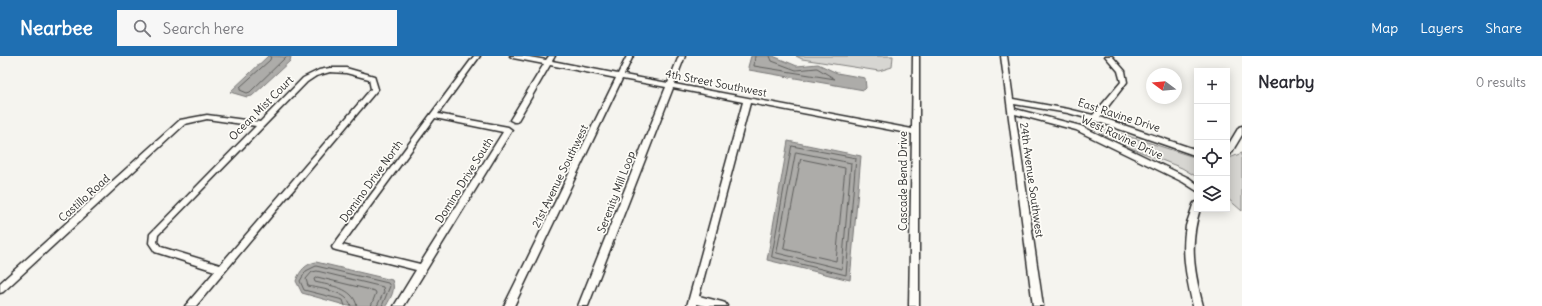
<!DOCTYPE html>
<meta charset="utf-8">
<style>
body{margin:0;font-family:Delius,sans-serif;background:#f7f7f7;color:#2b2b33}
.controls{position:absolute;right:12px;top:12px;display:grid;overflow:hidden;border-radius:0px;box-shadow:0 2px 10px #0003}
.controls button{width:36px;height:36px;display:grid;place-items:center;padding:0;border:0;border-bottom:1px solid #e1e1e2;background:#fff;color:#2b2b33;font:20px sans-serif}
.compass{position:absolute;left:1146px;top:12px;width:36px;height:36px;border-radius:50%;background:#fff;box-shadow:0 2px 10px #0003;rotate:286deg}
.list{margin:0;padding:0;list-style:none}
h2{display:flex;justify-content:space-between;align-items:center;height:52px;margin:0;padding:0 16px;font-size:17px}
h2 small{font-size:13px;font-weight:400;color:#7c7c81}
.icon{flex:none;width:22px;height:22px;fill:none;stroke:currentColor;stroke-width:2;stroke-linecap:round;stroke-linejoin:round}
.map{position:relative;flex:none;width:1242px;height:250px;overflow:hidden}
header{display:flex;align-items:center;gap:24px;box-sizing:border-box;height:56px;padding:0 20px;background:#1f6fb2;color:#fff}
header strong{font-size:19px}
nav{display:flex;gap:22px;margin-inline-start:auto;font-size:14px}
.search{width:280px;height:36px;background:#f7f7f7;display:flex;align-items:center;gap:10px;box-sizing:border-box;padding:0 14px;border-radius:0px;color:#7c7c81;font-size:15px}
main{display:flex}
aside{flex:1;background:#fff}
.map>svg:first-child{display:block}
.green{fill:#d7d6d2;stroke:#81807e}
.water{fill:#adaca9;stroke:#797877}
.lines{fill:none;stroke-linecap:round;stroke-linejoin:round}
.shore{stroke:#5f5f5d;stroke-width:1}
.minor-casing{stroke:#2b2b2b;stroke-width:3}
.minor{fill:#fdfcf7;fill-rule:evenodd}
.labels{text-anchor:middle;stroke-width:3.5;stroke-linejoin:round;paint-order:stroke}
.street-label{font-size:11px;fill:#2b2b2b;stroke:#fdfcf7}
</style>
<header>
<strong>Nearbee</strong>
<div class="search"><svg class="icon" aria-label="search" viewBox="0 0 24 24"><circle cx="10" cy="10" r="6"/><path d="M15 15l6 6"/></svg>Search here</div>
<nav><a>Map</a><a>Layers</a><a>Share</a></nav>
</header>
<main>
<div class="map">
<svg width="1242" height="250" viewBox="0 0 1242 250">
<rect width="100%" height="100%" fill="#f5f4ef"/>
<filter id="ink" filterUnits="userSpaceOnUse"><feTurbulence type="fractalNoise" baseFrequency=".025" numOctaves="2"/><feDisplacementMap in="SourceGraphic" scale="8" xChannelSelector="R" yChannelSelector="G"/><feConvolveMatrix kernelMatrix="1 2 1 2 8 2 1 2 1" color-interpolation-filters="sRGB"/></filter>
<g filter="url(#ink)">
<!-- green -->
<g class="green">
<path d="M796,0H893L892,11L879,15L802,3Z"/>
<path d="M1103,72L1197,102V121L1182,112L1100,80Z"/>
<path d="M1242,97V155L1227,142V103Z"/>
</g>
<!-- water -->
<g class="water">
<path d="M268,0L291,1L290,5L252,40L247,41L230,36Z"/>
<path d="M751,0H773L797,10L818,8L837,17L865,22L866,32L864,34L749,14L748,11Z"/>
<path d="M788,85L861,100L850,224L767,204Z"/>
<path d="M316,206L392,224C396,234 391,241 386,250H348L302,237L296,225C300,214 306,208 316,206Z"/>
</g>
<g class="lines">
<!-- shore -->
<g class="shore">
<path d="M271,0L270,4L240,31V34L247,37L250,36L287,0"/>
<path d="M755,0L754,10L835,23L817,12L796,14L772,5L770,0"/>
<path d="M792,90L856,102L846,219L772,201Z"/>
<path d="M796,96L851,107L842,213L777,197Z"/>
<path d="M801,103L845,112L836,205L784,193Z"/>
<path d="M345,250L343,244L304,234L300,225L306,215L316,210L388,227L390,230L382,250"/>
<path d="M351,250C348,235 321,233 308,230L306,223L312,216L317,215L383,231L384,236L377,250"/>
<path d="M357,250C353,231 331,230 315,226L314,223L317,221L375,235L376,237L371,250"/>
</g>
<!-- minor casing -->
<g class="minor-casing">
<g id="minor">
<path d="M474,0H480L438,58L508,71L512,74L404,250H394L416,214L336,194L333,193L332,191ZM435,62L503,76L420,208L342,189Z"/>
<path d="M510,0H524L546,4L549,0H555L552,5L618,18L627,0H633L624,19L668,27L679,0H685L674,28L912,73L913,0H919V250H909L912,78L750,47L699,240L722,246L725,247L727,250H706L697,248V250H687L743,46L673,32L588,250H578L666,31L622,23L514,250H504L616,22L550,9L517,66H514L510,64L544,8L513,2Z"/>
<path d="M1001,0H1007L1013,43L1068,53L1093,59L1121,26L1118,15L1105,0H1112L1125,15L1127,26L1100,61L1197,94V100L1093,64L1068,57L1014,48L1015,53L1081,70L1189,122L1197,128V135L1183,126L1076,74L1015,58L1043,250H1033Z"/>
<path d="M330,12H346L374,20L378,33L196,250H185L215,215L155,196L149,187L150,178L256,70L207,63L185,68L3,236L0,237V227L180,64L207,59L260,66L303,22L319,14ZM330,16L346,17L369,23L371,33L220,209L161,191L157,186L158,179L307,26L316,20Z"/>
<path d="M1242,70V79L1230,99L1227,100V91L1239,71Z"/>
<path d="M1197,146V153H1200C1189,188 1194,215 1203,250H1193C1187,224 1181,197 1186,170C1188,163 1191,156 1193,149L1194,147Z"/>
</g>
</g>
<!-- minor -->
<use href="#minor" class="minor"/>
</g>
</g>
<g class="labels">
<!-- street labels -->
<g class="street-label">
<text transform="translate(716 27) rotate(11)" y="4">4th Street Southwest</text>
<text transform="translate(261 52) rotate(-45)" y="4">Ocean Mist Court</text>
<text transform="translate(1119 59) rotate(18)" y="4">East Ravine Drive</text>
<text transform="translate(1122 81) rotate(25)" y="4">West Ravine Drive</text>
<text transform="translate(560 120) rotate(-64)" y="4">21st Avenue Southwest</text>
<text transform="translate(464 124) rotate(-58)" y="4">Domino Drive South</text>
<text transform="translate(1032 124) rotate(82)" y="4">24th Avenue Southwest</text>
<text transform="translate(371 125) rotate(-54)" y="4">Domino Drive North</text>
<text transform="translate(903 125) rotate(-90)" y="4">Cascade Bend Drive</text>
<text transform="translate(616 136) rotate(-69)" y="4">Serenity Mill Loop</text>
<text transform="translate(84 142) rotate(-42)" y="4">Castillo Road</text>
</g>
</g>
</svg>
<div class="controls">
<button>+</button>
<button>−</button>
<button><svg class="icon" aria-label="locate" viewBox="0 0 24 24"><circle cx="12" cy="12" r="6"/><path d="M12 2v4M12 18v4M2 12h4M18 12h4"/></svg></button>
<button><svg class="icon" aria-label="layers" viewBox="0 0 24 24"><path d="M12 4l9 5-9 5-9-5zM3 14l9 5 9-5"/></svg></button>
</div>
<svg class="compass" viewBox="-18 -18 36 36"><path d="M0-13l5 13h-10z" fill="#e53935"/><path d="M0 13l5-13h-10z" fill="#7c7c81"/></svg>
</div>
<aside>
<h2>Nearby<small>0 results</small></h2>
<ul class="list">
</ul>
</aside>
</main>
